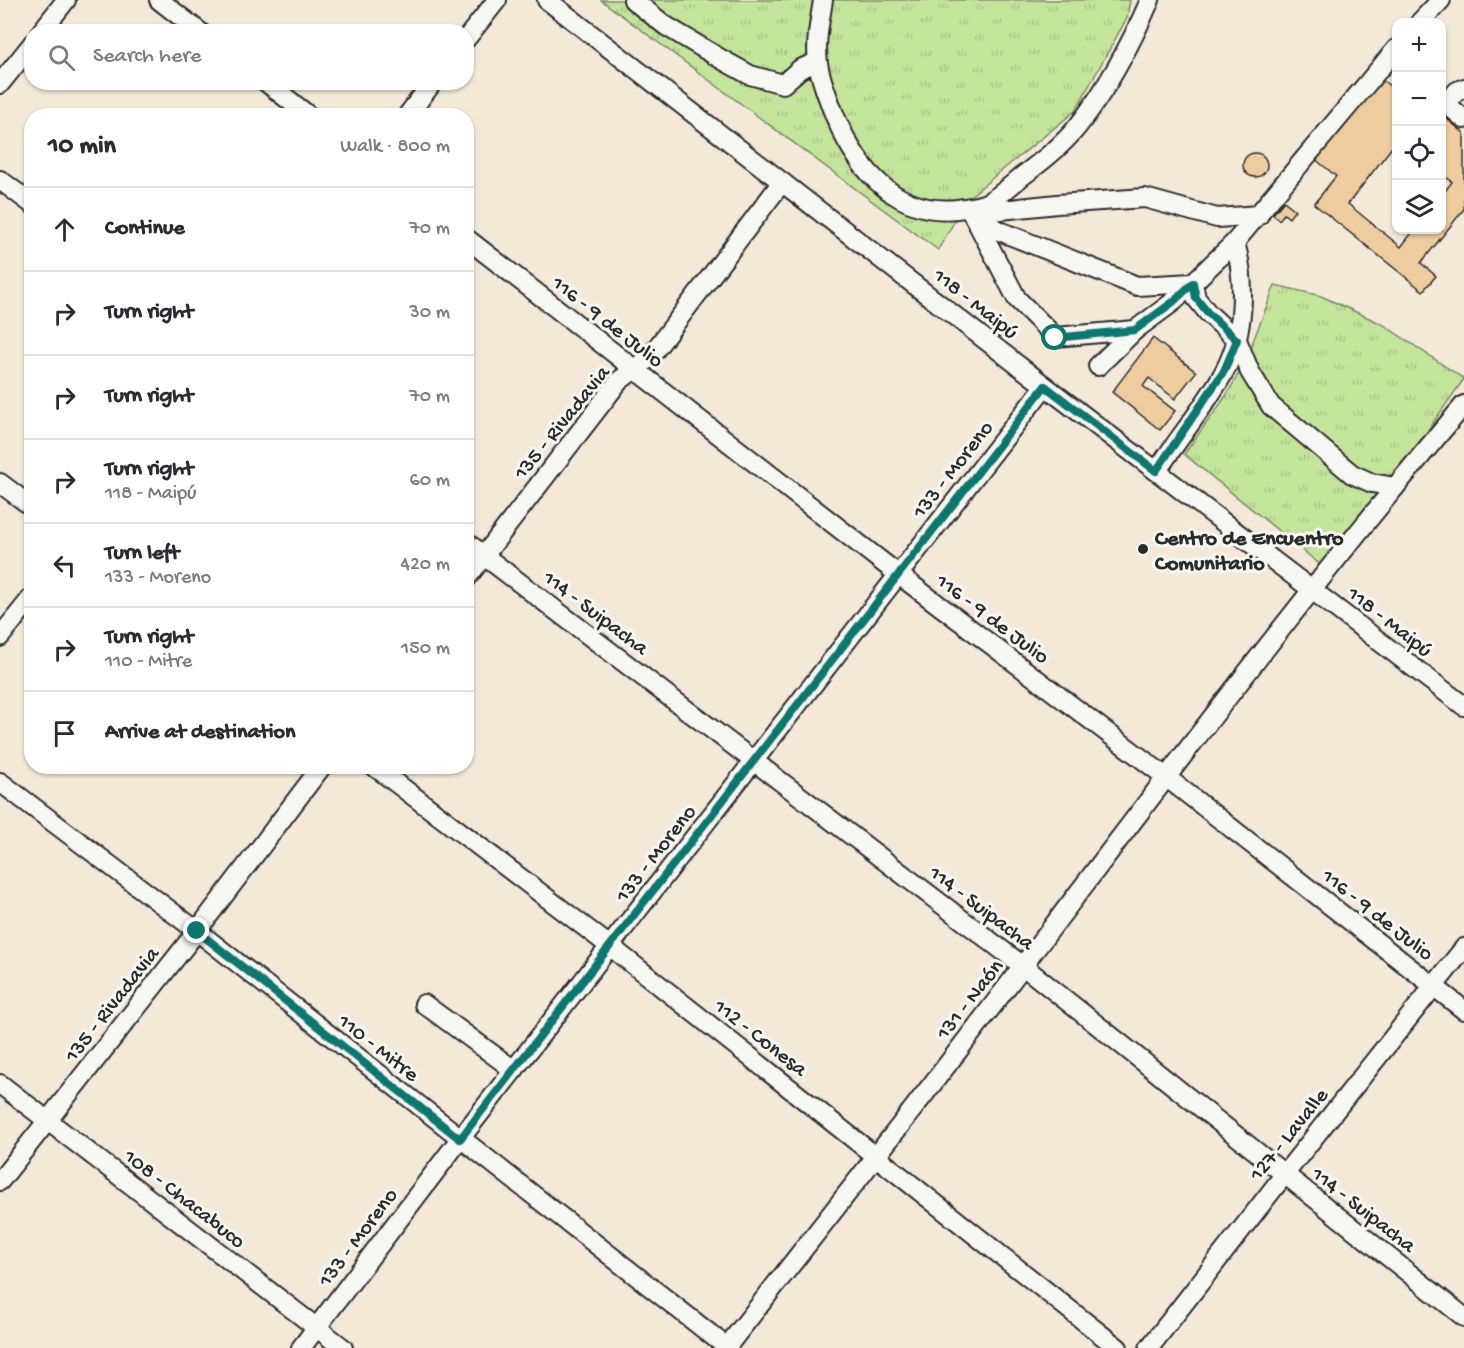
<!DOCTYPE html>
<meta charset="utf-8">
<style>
body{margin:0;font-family:"Gochi Hand",sans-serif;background:#f7f7f7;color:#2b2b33}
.controls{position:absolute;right:18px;top:18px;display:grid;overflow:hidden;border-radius:12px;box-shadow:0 2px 4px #0004}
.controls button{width:54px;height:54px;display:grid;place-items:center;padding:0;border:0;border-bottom:2px solid #e1e1e2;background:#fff;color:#2b2b33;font:30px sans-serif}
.stop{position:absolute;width:18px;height:18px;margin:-14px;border:4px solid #0f766e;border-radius:50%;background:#fff}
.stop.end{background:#0f766e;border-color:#fff;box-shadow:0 2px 6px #0008}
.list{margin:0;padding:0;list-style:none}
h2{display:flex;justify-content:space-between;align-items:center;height:78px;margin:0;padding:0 24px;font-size:26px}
h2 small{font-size:20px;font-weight:400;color:#7c7c81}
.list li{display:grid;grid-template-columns:39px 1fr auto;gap:18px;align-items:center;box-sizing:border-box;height:84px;padding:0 24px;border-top:2px solid #e1e1e2}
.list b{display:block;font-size:22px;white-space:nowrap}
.list p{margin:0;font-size:20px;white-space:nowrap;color:#7c7c81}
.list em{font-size:20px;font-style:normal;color:#7c7c81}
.icon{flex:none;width:33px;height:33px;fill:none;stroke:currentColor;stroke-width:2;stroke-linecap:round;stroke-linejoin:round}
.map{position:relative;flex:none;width:1464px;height:1348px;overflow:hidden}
.search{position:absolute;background:#fff;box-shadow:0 2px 4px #0004;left:24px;top:24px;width:450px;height:66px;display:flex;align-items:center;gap:15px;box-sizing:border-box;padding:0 21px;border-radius:24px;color:#7c7c81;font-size:22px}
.panel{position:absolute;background:#fff;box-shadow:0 2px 4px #0004;left:24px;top:108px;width:450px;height:666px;border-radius:24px}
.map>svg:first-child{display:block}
.grass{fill:url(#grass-tufts);stroke:#788864;stroke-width:1.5}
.building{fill:#eecc9f;stroke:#2b2b2b;stroke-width:1.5}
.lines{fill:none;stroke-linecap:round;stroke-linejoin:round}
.minor-casing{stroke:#2b2b2b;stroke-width:22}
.minor{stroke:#f6f6f2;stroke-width:18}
.route{stroke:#0f766e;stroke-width:8}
.poi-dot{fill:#2b2b2b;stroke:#f6f6f2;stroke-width:2}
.labels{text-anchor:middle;stroke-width:6;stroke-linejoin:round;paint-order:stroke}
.street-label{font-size:22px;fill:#2b2b2b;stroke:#f6f6f2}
.poi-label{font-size:22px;font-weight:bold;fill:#2b2b2b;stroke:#f6f6f2;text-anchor:start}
</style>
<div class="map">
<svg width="1464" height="1348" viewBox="0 0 1464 1348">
<defs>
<pattern id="grass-tufts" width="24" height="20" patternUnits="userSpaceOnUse" patternTransform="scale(1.5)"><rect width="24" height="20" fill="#c4e49c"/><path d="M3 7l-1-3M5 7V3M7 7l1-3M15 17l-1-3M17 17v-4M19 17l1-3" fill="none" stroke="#a9c487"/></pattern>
</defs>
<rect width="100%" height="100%" fill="#f4e9d9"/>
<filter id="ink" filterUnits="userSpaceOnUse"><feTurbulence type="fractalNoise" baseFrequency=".0167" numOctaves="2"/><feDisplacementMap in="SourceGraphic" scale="12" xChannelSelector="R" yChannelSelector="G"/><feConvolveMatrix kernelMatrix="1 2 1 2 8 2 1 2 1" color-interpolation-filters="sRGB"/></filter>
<g filter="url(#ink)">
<!-- grass -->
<g class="grass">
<path d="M601,0H1130L1127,18L1075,111L968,198L938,250Z"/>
<path d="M1275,285L1321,296L1382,324L1464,379L1386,489L1323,567L1184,454L1226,396L1245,362Z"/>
</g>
<!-- building -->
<g class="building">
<path d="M1380,78L1396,91V142L1348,204L1401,247L1414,230H1442V195L1452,182L1442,174V115L1464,133V209L1421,263L1436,276L1423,291L1314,204L1336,176L1315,159Z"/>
<circle cx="1255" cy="165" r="12"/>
<path d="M1284,201L1295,210L1289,218L1284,214L1279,220L1273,214Z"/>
<path d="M1153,338L1196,372L1175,399L1149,378L1143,386L1175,411L1160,430L1112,392Z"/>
</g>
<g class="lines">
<!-- minor casing -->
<g class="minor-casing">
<g id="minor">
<path d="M159,0L200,32"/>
<path d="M547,0L1045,386L1464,706"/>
<path d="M633,0L666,26L721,59L750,75L783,84L800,69L817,62"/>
<path d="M823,0C820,21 815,42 818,63C820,78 826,92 831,106C852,162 891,216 957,209C966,208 975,207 984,204C998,198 1009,187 1021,177C1041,162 1062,146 1078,126C1107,89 1131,44 1150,0"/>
<path d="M1420,22L1441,0"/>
<path d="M41,32L66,0"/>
<path d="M466,39L497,0"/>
<path d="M266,82L309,116"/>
<path d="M0,84L32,44"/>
<path d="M1442,97L1449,100L1450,107L1464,119"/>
<path d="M1449,100L1457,91L1464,88"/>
<path d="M407,116L433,82"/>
<path d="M0,180L32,204"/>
<path d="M972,213L997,230L1137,286L1193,283L1196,298L1208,313L1237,340L1250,372L1271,406L1352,474L1372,483L1395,487"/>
<path d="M973,213L1057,204L1145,198L1217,218L1259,215"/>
<path d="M973,215L1017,299L1055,337L1135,330"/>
<path d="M466,238L899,575L1166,777L1464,1010"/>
<path d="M1098,366L1135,330L1173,302L1235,242L1396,49"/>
<path d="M1157,471C1178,438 1205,407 1224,372C1245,334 1246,283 1235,242"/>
<path d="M0,483L32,507"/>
<path d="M466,542L1023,966L1464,1317"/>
<path d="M466,579L619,381L649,358L782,182"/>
<path d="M0,637L32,597"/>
<path d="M374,766L611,947L1118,1348"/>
<path d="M0,782L197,931L728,1348"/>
<path d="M424,1004L514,1070"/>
<path d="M0,1084L343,1348"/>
<path d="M0,1181L197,931L322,766"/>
<path d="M301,1348L460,1139L1045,386"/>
<path d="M726,1348C826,1220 927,1093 1025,963C1168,775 1310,585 1464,405"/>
<path d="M1149,1348L1284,1175L1464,948"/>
</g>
</g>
<!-- minor -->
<use href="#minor" class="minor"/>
</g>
</g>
<g class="lines" filter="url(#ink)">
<!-- route -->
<path class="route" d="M197,931L460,1139L1045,386L1156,471L1224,371L1237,340L1208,313L1196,298L1193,283L1173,302L1135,330L1055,338"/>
</g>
<!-- markers -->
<circle class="poi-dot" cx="1143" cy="549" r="6"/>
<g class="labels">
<!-- street labels -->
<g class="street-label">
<text transform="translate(977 302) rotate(38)" y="8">118 - Maipú</text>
<text transform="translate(609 320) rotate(38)" y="8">116 - 9 de Julio</text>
<text transform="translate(560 421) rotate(-51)" y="8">135 - Rivadavia</text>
<text transform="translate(951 468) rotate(-52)" y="8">133 - Moreno</text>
<text transform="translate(597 611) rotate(37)" y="8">114 - Suipacha</text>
<text transform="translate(994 617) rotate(37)" y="8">116 - 9 de Julio</text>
<text transform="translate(1391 620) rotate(38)" y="8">118 - Maipú</text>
<text transform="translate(654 852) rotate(-52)" y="8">133 - Moreno</text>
<text transform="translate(983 906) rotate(37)" y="8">114 - Suipacha</text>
<text transform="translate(1379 913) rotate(38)" y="8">116 - 9 de Julio</text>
<text transform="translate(968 998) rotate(-52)" y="8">131 - Naón</text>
<text transform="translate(110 1003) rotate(-52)" y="8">135 - Rivadavia</text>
<text transform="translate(762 1036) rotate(38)" y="8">112 - Conesa</text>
<text transform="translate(380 1046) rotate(38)" y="8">110 - Mitre</text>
<text transform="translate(1287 1133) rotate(-51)" y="8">127 - Lavalle</text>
<text transform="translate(186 1197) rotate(38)" y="8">108 - Chacabuco</text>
<text transform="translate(1365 1208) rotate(38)" y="8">114 - Suipacha</text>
<text transform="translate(356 1236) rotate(-53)" y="8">133 - Moreno</text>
</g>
<!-- poi labels -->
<g class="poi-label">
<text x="1155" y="544">Centro de Encuentro<tspan x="1155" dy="25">Comunitario</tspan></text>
</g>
</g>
</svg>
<div class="controls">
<button>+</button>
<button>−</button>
<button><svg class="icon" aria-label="locate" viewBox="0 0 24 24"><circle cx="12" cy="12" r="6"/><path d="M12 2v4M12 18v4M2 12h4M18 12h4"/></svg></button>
<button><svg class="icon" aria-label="layers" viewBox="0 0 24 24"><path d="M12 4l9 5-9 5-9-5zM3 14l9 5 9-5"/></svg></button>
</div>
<div class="stop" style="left:1055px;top:338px"></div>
<div class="stop end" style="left:197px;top:931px"></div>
<div class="search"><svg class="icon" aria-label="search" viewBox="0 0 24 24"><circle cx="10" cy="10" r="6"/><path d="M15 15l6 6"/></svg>Search here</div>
<section class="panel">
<h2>10 min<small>Walk · 800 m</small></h2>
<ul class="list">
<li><svg class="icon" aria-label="ahead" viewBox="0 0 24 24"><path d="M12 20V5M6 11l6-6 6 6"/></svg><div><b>Continue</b></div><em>70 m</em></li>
<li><svg class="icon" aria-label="right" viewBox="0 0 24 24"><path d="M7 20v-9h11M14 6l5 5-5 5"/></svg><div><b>Turn right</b></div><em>30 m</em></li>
<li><svg class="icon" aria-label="right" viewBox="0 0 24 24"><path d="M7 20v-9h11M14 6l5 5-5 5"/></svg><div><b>Turn right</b></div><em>70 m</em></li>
<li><svg class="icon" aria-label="right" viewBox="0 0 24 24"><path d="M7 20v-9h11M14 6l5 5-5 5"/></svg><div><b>Turn right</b><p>118 - Maipú</p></div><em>60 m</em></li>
<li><svg class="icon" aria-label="left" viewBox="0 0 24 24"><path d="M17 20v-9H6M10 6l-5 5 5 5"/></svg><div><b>Turn left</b><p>133 - Moreno</p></div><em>420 m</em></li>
<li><svg class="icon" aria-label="right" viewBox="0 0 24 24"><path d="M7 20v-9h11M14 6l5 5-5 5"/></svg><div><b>Turn right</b><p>110 - Mitre</p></div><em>150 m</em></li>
<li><svg class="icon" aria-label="arrive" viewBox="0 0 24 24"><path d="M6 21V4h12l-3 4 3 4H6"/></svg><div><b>Arrive at destination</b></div></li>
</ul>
</section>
</div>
